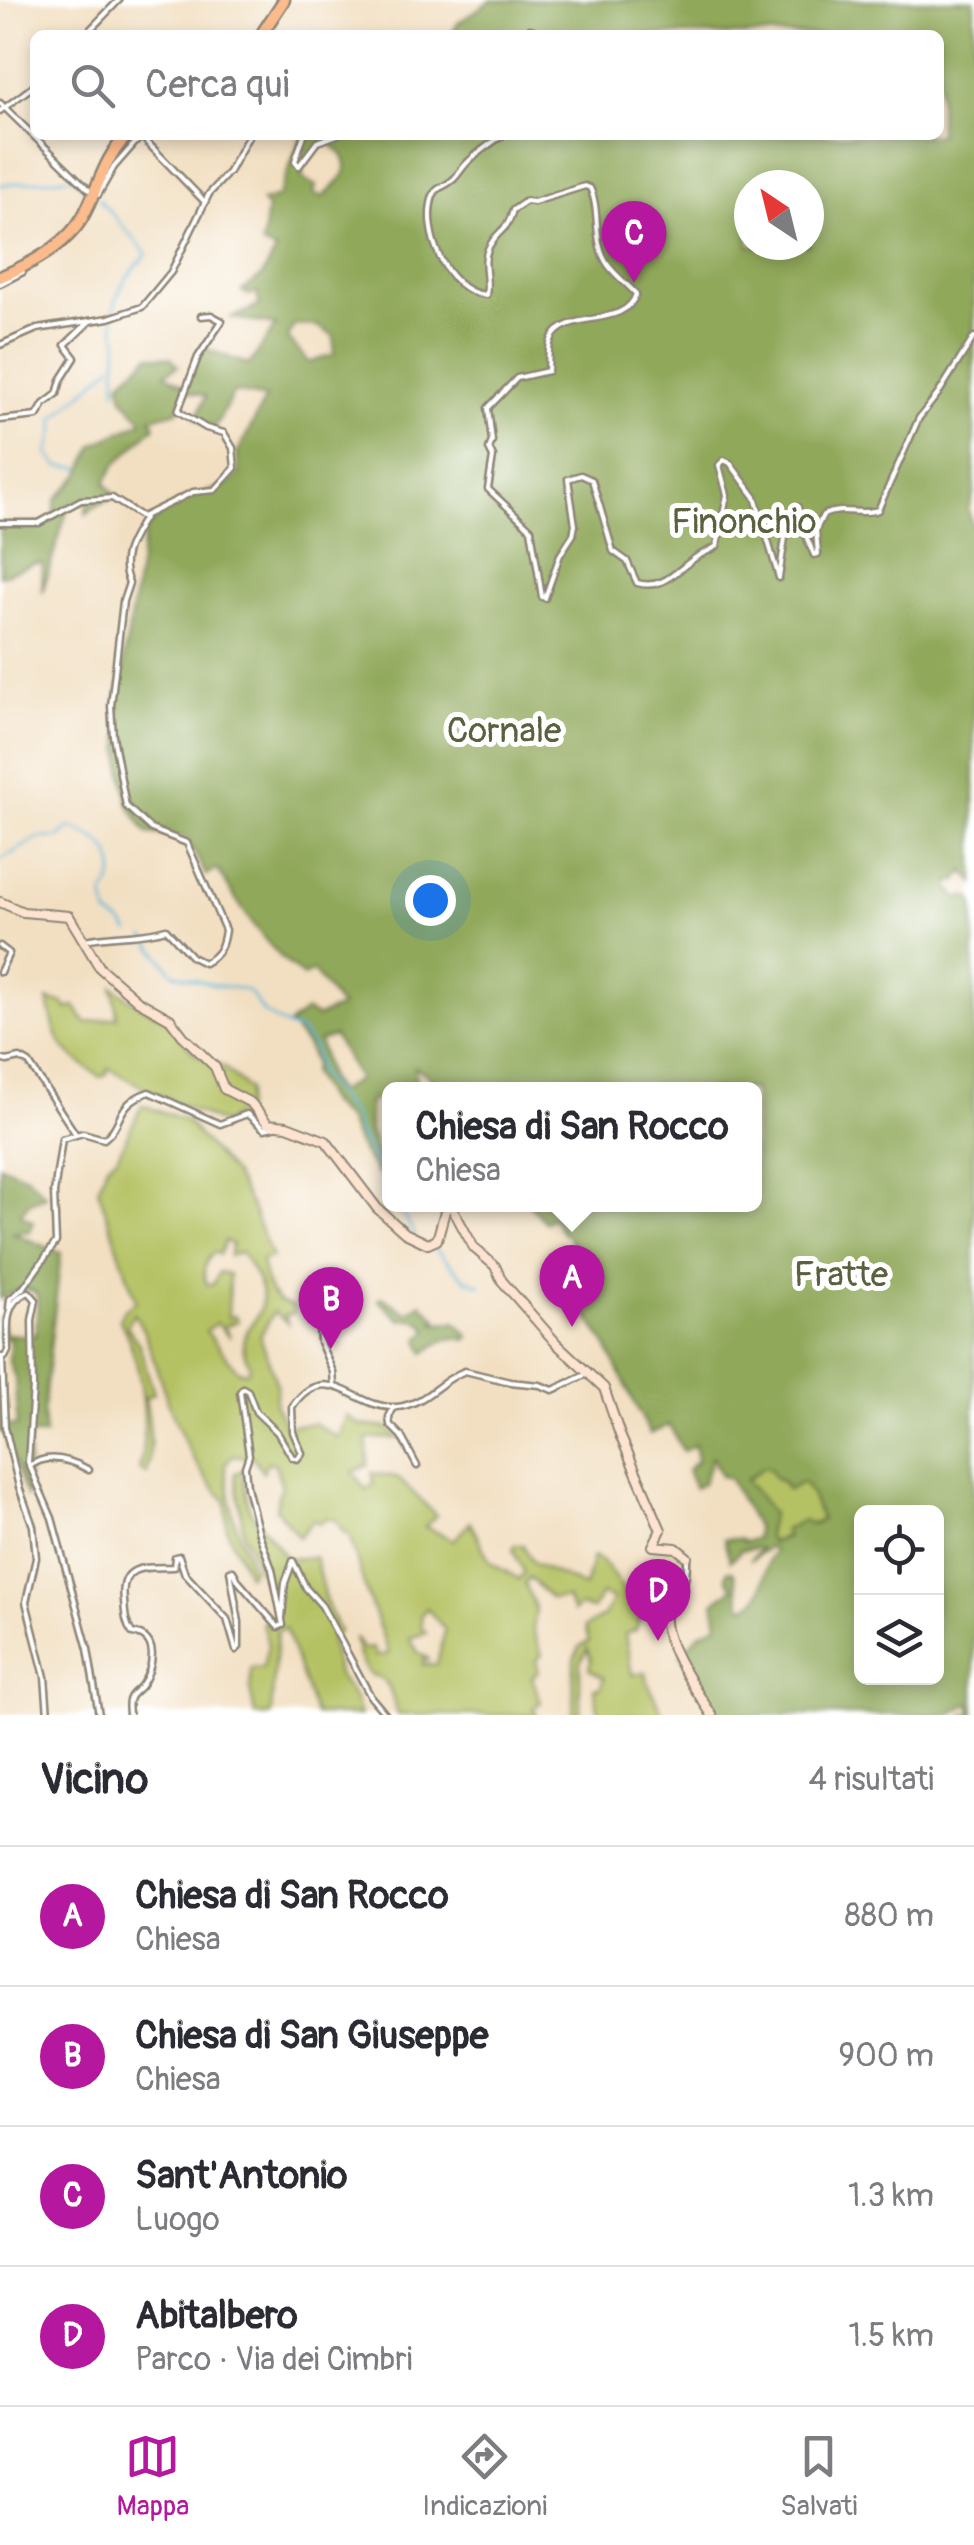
<!DOCTYPE html>
<html lang="it">
<meta charset="utf-8">
<style>
body{margin:0;font-family:Pangolin,sans-serif;background:#f2f2f3;color:#2b2b33}
.controls{position:absolute;right:30px;bottom:30px;display:grid;overflow:hidden;border-radius:15px;box-shadow:0 5px 15px #0003}
.controls button{width:90px;height:90px;display:grid;place-items:center;padding:0;border:0;border-bottom:2px solid #e1e1e2;background:#fff;color:#2b2b33;font:50px sans-serif}
.compass{position:absolute;left:734px;top:170px;width:90px;height:90px;border-radius:50%;background:#fff;box-shadow:0 5px 15px #0003;rotate:325deg}
.you{position:absolute;left:430px;top:900px;width:35px;height:35px;margin:-25px;border:8px solid #fff;border-radius:50%;background:#1a73e8;box-shadow:0 0 0 15px #1a73e833}
.badge{display:grid;place-items:center;width:65px;height:65px;border-radius:50%;background:#b5179e;color:#fff;font-size:32px;font-weight:700}
.pin{position:absolute;translate:-50% -82px;filter:drop-shadow(0 2px 5px #0008)}
.pin::after{content:'';position:absolute;top:52px;width:35px;height:30px;background:inherit;clip-path:polygon(0 0,100% 0,50% 100%)}
.popup{position:absolute;left:382px;top:1082px;width:380px;height:130px;box-sizing:border-box;display:grid;place-content:center;border-radius:15px;background:#fff;filter:drop-shadow(0 2px 8px #0005);font-size:32px;white-space:nowrap;color:#7c7c81}
.popup b{font-size:38px;color:#2b2b33}
.popup::after{content:'';position:absolute;left:50%;top:100%;margin-left:-20px;border:20px solid transparent;border-top-color:#fff}
.list{margin:0;padding:0;list-style:none}
h2{display:flex;justify-content:space-between;align-items:center;height:130px;margin:0;padding:0 40px;font-size:42px}
h2 small{font-size:32px;font-weight:400;color:#7c7c81}
.list li{display:grid;grid-template-columns:65px 1fr auto;gap:30px;align-items:center;box-sizing:border-box;height:140px;padding:0 40px;border-top:2px solid #e1e1e2}
.list b{display:block;font-size:38px;white-space:nowrap}
.list p{margin:0;font-size:32px;white-space:nowrap;color:#7c7c81}
.list em{font-size:32px;font-style:normal;color:#7c7c81}
.icon{flex:none;width:55px;height:55px;fill:none;stroke:currentColor;stroke-width:2;stroke-linecap:round;stroke-linejoin:round}
.map{position:relative;flex:none;width:974px;height:1715px;overflow:hidden}
.search{position:absolute;background:#fff;box-shadow:0 5px 15px #0003;left:30px;right:30px;top:30px;height:110px;display:flex;align-items:center;gap:25px;box-sizing:border-box;padding:0 35px;border-radius:15px;color:#7c7c81;font-size:38px}
.sheet{height:690px;background:#fff}
nav{display:flex;justify-content:space-around;align-items:center;box-sizing:border-box;height:140px;border-top:2px solid #e1e1e2;background:#fff;font-size:28px;color:#7c7c81}
nav a{display:grid;justify-items:center;gap:5px}
nav .on{color:#b5179e}
.map>svg:first-child{display:block}
.green{fill:#b5c264;stroke:#707648;stroke-width:2.5;fill-rule:evenodd}
.forest{fill:#90a85a;stroke:#5e6a42;stroke-width:2.5;fill-rule:evenodd}
.lines{fill:none;stroke-linecap:round;stroke-linejoin:round}
.stream{stroke:#5ab5d8;stroke-width:2.5}
.street-casing{stroke:#8e8576;stroke-width:9}
.secondary-casing{stroke:#8e8576;stroke-width:12}
.primary-casing{stroke:#8e8576;stroke-width:15}
.street{stroke:#fff;stroke-width:4}
.secondary{stroke:#fde4d1;stroke-width:8}
.primary{stroke:#fbbb8c;stroke-width:10}
.labels{text-anchor:middle;stroke-width:10;stroke-linejoin:round;paint-order:stroke}
.park-label{font-size:35px;fill:#5b603f;stroke:#fff}
</style>
<div class="map">
<svg width="974" height="1715" viewBox="0 0 974 1715">
<rect width="100%" height="100%" fill="#fff"/>
<filter id="ink" filterUnits="userSpaceOnUse"><feTurbulence type="fractalNoise" baseFrequency=".01" numOctaves="2"/><feDisplacementMap in="SourceGraphic" scale="20" xChannelSelector="R" yChannelSelector="G"/><feConvolveMatrix kernelMatrix="1 2 1 2 8 2 1 2 1" color-interpolation-filters="sRGB"/></filter>
<filter id="wash" filterUnits="userSpaceOnUse"><feTurbulence type="fractalNoise" baseFrequency=".0048" numOctaves="4" result="noise"/><feDisplacementMap in="SourceGraphic" scale="40" xChannelSelector="R" yChannelSelector="G"/><feGaussianBlur stdDeviation="2.25" result="paint"/><feColorMatrix in="noise" values="0 0 0 0 0 0 0 0 0 0 0 0 0 0 0 0 0 1.4 0 .05"/><feComposite in="paint" operator="in"/></filter>
<g filter="url(#wash)">
<rect width="100%" height="100%" fill="#f2dfc1"/>
<!-- green -->
<g class="green">
<path d="M113,987L140,1006L165,1018L194,1053L225,1068L248,1090L245,1108L223,1124L146,1089L109,1068L106,1075L100,1077C61,1049 57,1047 48,1000L64,1003L67,1009L75,1006L86,1023L117,1017Z"/>
<path d="M142,1105L185,1120L234,1175L252,1208L272,1258L261,1260C266,1284 268,1300 293,1307V1314L285,1315L288,1323L274,1312L260,1336L277,1385L275,1405L286,1426L314,1423L338,1438L347,1416L360,1425L389,1428L398,1438L367,1439L368,1465L353,1472L366,1490L374,1484L372,1473L397,1477L436,1515L425,1527L454,1540L470,1522L490,1562L519,1579L524,1572L513,1551L514,1545H523L533,1563L585,1587L593,1557C612,1564 619,1589 634,1604L643,1598L664,1606L665,1610L643,1611L636,1630L625,1634L632,1675L646,1672L648,1683L663,1715H599L594,1688H600L604,1678L589,1669L591,1660L587,1649L580,1662V1715H573L574,1659L580,1646L589,1642L585,1627L604,1616L613,1599L601,1594L593,1609L580,1606L573,1612L567,1598L551,1599L529,1577L525,1583L536,1610L533,1630L542,1655L536,1660L539,1672L532,1677L541,1702L533,1708L537,1715H397C392,1697 390,1677 371,1675C360,1664 357,1652 355,1637L362,1649L373,1648L376,1656L389,1654L364,1585L349,1534L344,1533L336,1520L327,1518L319,1523L313,1520L299,1537L276,1509L278,1495L282,1487L275,1464L267,1462L263,1472L254,1458L233,1455L225,1464L233,1517L252,1569L248,1575L227,1530L226,1501C189,1465 170,1411 155,1363C148,1344 145,1329 133,1313L127,1327L139,1344L154,1394L145,1397C150,1424 153,1446 147,1474L139,1470C150,1421 143,1364 119,1319L124,1309L136,1301L98,1189L107,1165L117,1157ZM225,1241L232,1244L229,1256L241,1252C248,1265 262,1282 262,1297C263,1327 229,1329 250,1366L247,1372L238,1371L206,1331L216,1323L230,1338L224,1326L238,1321L235,1316L228,1317L229,1274L219,1272L213,1284H207C201,1272 205,1261 214,1252L219,1255ZM427,1608L445,1630L437,1664L423,1665L424,1659L430,1660L418,1652L409,1638L426,1633L422,1629L421,1615Z"/>
<path d="M763,1467L770,1468L788,1490L803,1481L811,1494L821,1520L770,1543L767,1534L772,1513L746,1480Z"/>
<path d="M242,1470L249,1509L287,1559L315,1557L325,1599L339,1632L330,1636L337,1674L355,1699L360,1715H315L285,1628L277,1631L271,1715H255L250,1689L251,1668L263,1667L268,1645L262,1623L273,1618L276,1611L244,1535L235,1473Z"/>
</g>
<!-- forest -->
<g class="forest">
<path d="M491,0H974V492L968,509L974,532V883L964,871L957,881L950,882V888L960,901L963,896L970,897L973,901L974,914V1715H963L973,1712L969,1703L950,1715H725L717,1713L681,1654L699,1634L718,1624L714,1602L733,1588L726,1577L727,1571H733C739,1582 736,1596 743,1607C770,1598 759,1570 774,1552L769,1547L750,1560L760,1550L759,1548L741,1550L730,1561L724,1539H739L745,1542L756,1538V1527L729,1478L721,1476L712,1457L703,1483L694,1488L687,1470L697,1461L695,1445L683,1451L669,1425L650,1434L606,1345L587,1316L585,1296H579L571,1263L576,1251L567,1235L563,1234L553,1218L545,1222L530,1205L754,1204V1090L448,1089L415,1067L416,1085L390,1090L389,1094L369,1102V1131L383,1172L378,1175L358,1145L348,1121L329,1103L312,1073L314,1063L307,1045L289,1024L306,1011L317,1017L340,1007L313,971L303,976C265,948 242,909 217,869L206,875L186,837L147,833L129,806L122,768L117,701L145,530C158,517 174,504 191,497C214,487 221,494 239,473L237,454L266,398L234,392L214,429L196,418L206,396L185,390L178,411L151,418L155,426L115,465L105,483L117,496L96,506L86,514L87,499L68,507L42,593L43,563L32,564L0,576V525L41,524L54,515L56,499L80,475L94,445L143,421L123,398L120,382L150,355L171,358L178,366L165,374L186,386L202,347L249,365L276,325L232,318L259,306L257,292L248,295L242,291L262,276L276,251L262,245L267,208L262,202L278,197L302,135H939V35H451L458,23ZM330,143C359,166 344,178 323,197L314,193L316,186L302,178L304,166L322,144ZM749,185H809V245H749ZM294,325L317,326L334,336V354L309,363L288,338ZM334,1036L358,1079L338,1092L329,1080L319,1041ZM763,1467L770,1469L775,1479L783,1482L788,1490L803,1482L811,1494L821,1520L813,1525L803,1520L784,1530L787,1537L771,1543L767,1534L772,1513L746,1480ZM862,1512H936V1678H862Z"/>
<path d="M0,1165L27,1176L46,1196L30,1202L20,1214L34,1222L30,1231L13,1233L61,1253L43,1412L45,1435H29L27,1498L4,1433L0,1432V1390L1,1425L17,1426L15,1378L9,1362L10,1338L0,1340V1316L5,1334L35,1336C35,1323 40,1306 36,1293C22,1284 13,1293 0,1299Z"/>
<path d="M382,1297L408,1313L421,1303L438,1320L432,1323L456,1322L469,1336L466,1340C449,1334 439,1342 425,1353L419,1340L428,1330C421,1320 414,1317 401,1320L378,1300Z"/>
</g>
<g class="lines">
<!-- stream -->
<g class="stream">
<path d="M0,185L72,177L88,192"/>
<path d="M99,199L147,254C126,276 109,297 115,330C117,343 118,331 118,345C117,361 115,375 116,391"/>
<path d="M80,468L58,466L48,453L55,430L54,419L112,366"/>
<path d="M0,860L38,838L59,837L70,827C104,839 128,860 104,895L108,915L122,923L129,932"/>
<path d="M145,937L173,973L214,985L243,989L251,994L264,1013L287,1027L301,1031L314,1048L320,1075L353,1116L359,1135L377,1165L390,1197"/>
<path d="M396,1204L415,1235"/>
<path d="M432,1246L465,1279L481,1285"/>
</g>
</g>
</g>
<g filter="url(#ink)">
<g class="lines">
<!-- street casing -->
<g class="street-casing">
<g id="street">
<path d="M85,35L119,0"/>
<path d="M523,35L530,29L534,30"/>
<path d="M0,103L89,190"/>
<path d="M0,111L35,85"/>
<path d="M503,135C490,144 476,153 466,164C460,170 457,178 450,182C444,187 436,187 433,196C421,231 446,292 486,295C490,279 480,262 490,245C500,227 506,234 513,210L526,201L534,202L585,186L590,188C601,210 592,243 608,265C615,275 627,284 636,294C625,329 568,309 552,338C547,348 549,360 548,371L517,378L488,408L492,441L489,449L493,457L488,489L531,529L542,597L545,598L560,555L573,535L575,525L568,479L581,475L592,480L613,551L627,561L637,583C663,590 676,571 695,558C702,553 710,551 717,546L727,495L719,465L724,460L730,463L755,497L779,578L786,531L798,507L801,524L814,555L818,554L816,530L823,515C842,506 860,516 878,510L919,418L938,394L974,337"/>
<path d="M141,136L204,201"/>
<path d="M299,166L317,142L337,135"/>
<path d="M299,166L295,161L304,135"/>
<path d="M98,195L114,167L142,135"/>
<path d="M0,284L23,272"/>
<path d="M0,345L37,329L109,318L142,307L171,272L209,194L229,172L249,135"/>
<path d="M0,420L37,416L44,404L57,394L61,380L75,358L65,345L90,321"/>
<path d="M0,523H39L81,500L100,499L112,498L142,517L193,492L215,490L235,468L233,448L224,433L206,428L178,411L198,357L222,321L211,315L201,316"/>
<path d="M85,940C113,934 140,937 166,929L192,957L204,963C220,955 223,945 225,930L187,843L151,829L126,806L113,736L111,706L123,601L129,583C117,556 133,538 145,516"/>
<path d="M0,946L9,953L0,972"/>
<path d="M0,1059L7,1061L20,1058L29,1063L75,1133"/>
<path d="M9,1308L10,1299L24,1287L56,1242L54,1193L62,1139L83,1133L104,1139C125,1123 114,1104 149,1092L220,1124L247,1114L264,1129L274,1127"/>
<path d="M331,1317L323,1318L319,1328L320,1342L333,1372L334,1385"/>
<path d="M0,1357H5L8,1351C8,1328 3,1301 29,1292L36,1300L32,1320L33,1387L28,1462L52,1518L88,1649L99,1715"/>
<path d="M2,1360L5,1427L19,1487L33,1526L36,1558L26,1602L45,1677L48,1715"/>
<path d="M394,1407L389,1417L390,1425L401,1436L417,1466"/>
<path d="M29,1467C47,1452 71,1460 89,1470"/>
<path d="M665,1616C681,1598 688,1581 687,1557"/>
<path d="M282,1618L285,1583L293,1561L306,1588L322,1606L371,1697L386,1715"/>
<path d="M129,1715C129,1710 127,1703 130,1698C132,1693 138,1690 141,1686C154,1668 160,1636 132,1633C125,1623 125,1613 124,1601C119,1562 147,1568 174,1567L175,1557L179,1556L185,1574L227,1619L236,1650L239,1647V1622L230,1571H233L239,1582L278,1627L283,1625L272,1569L259,1534L247,1487L245,1467L249,1455L240,1392L243,1388L248,1391L256,1412L277,1432L292,1457L297,1459L302,1453L293,1432L292,1407C326,1356 356,1411 397,1407C426,1404 440,1380 465,1371L510,1382L540,1385L553,1390L585,1375"/>
</g>
</g>
<!-- secondary casing -->
<g class="secondary-casing">
<g id="secondary">
<path d="M0,902L23,912L69,916L100,968L138,1001L170,1019L183,1036L215,1067L224,1089L251,1103L268,1124L287,1126L326,1141L377,1208L405,1233L428,1244L437,1240L447,1204"/>
<path d="M450,1204L474,1248L495,1266L502,1281L557,1344L604,1388L620,1435L661,1530L653,1546L676,1548L687,1557"/>
<path d="M665,1616C662,1642 697,1692 712,1715"/>
</g>
</g>
<!-- primary casing -->
<g class="primary-casing">
<g id="primary">
<path d="M261,35L284,0"/>
<path d="M0,277C29,265 66,246 82,218C99,189 102,159 128,135"/>
</g>
</g>
<!-- street -->
<use href="#street" class="street"/>
<!-- secondary -->
<use href="#secondary" class="secondary"/>
<!-- primary -->
<use href="#primary" class="primary"/>
</g>
</g>
<g class="labels">
<!-- park labels -->
<g class="park-label">
<text x="744" y="533">Finonchio</text>
<text x="504" y="742">Cornale</text>
<text x="841" y="1286">Fratte</text>
</g>
</g>
</svg>
<div class="controls">
<button><svg class="icon" aria-label="locate" viewBox="0 0 24 24"><circle cx="12" cy="12" r="6"/><path d="M12 2v4M12 18v4M2 12h4M18 12h4"/></svg></button>
<button><svg class="icon" aria-label="layers" viewBox="0 0 24 24"><path d="M12 4l9 5-9 5-9-5zM3 14l9 5 9-5"/></svg></button>
</div>
<svg class="compass" viewBox="-18 -18 36 36"><path d="M0-13l5 13h-10z" fill="#e53935"/><path d="M0 13l5-13h-10z" fill="#7c7c81"/></svg>
<div class="you"></div>
<div class="pin badge" style="left:572px;top:1327px">A</div>
<div class="popup"><b>Chiesa di San Rocco</b>Chiesa</div>
<div class="pin badge" style="left:331px;top:1349px">B</div>
<div class="pin badge" style="left:634px;top:283px">C</div>
<div class="pin badge" style="left:658px;top:1641px">D</div>
<div class="search"><svg class="icon" aria-label="search" viewBox="0 0 24 24"><circle cx="10" cy="10" r="6"/><path d="M15 15l6 6"/></svg>Cerca qui</div>
</div>
<section class="sheet">
<h2>Vicino<small>4 risultati</small></h2>
<ul class="list">
<li><span class="badge">A</span><div><b>Chiesa di San Rocco</b><p>Chiesa</p></div><em>880 m</em></li>
<li><span class="badge">B</span><div><b>Chiesa di San Giuseppe</b><p>Chiesa</p></div><em>900 m</em></li>
<li><span class="badge">C</span><div><b>Sant'Antonio</b><p>Luogo</p></div><em>1.3 km</em></li>
<li><span class="badge">D</span><div><b>Abitalbero</b><p>Parco · Via dei Cimbri</p></div><em>1.5 km</em></li>
</ul>
</section>
<nav>
<a class="on"><svg class="icon" aria-label="map" viewBox="0 0 24 24"><path d="M3 6l6-2 6 2 6-2v14l-6 2-6-2-6 2zM9 4v14M15 6v14"/></svg>Mappa</a>
<a><svg class="icon" aria-label="directions" viewBox="0 0 24 24"><path d="M12 3l9 9-9 9-9-9zM9 14v-3h6M13 9l2 2-2 2"/></svg>Indicazioni</a>
<a><svg class="icon" aria-label="saved" viewBox="0 0 24 24"><path d="M7 4h10v16l-5-4-5 4z"/></svg>Salvati</a>
</nav>
